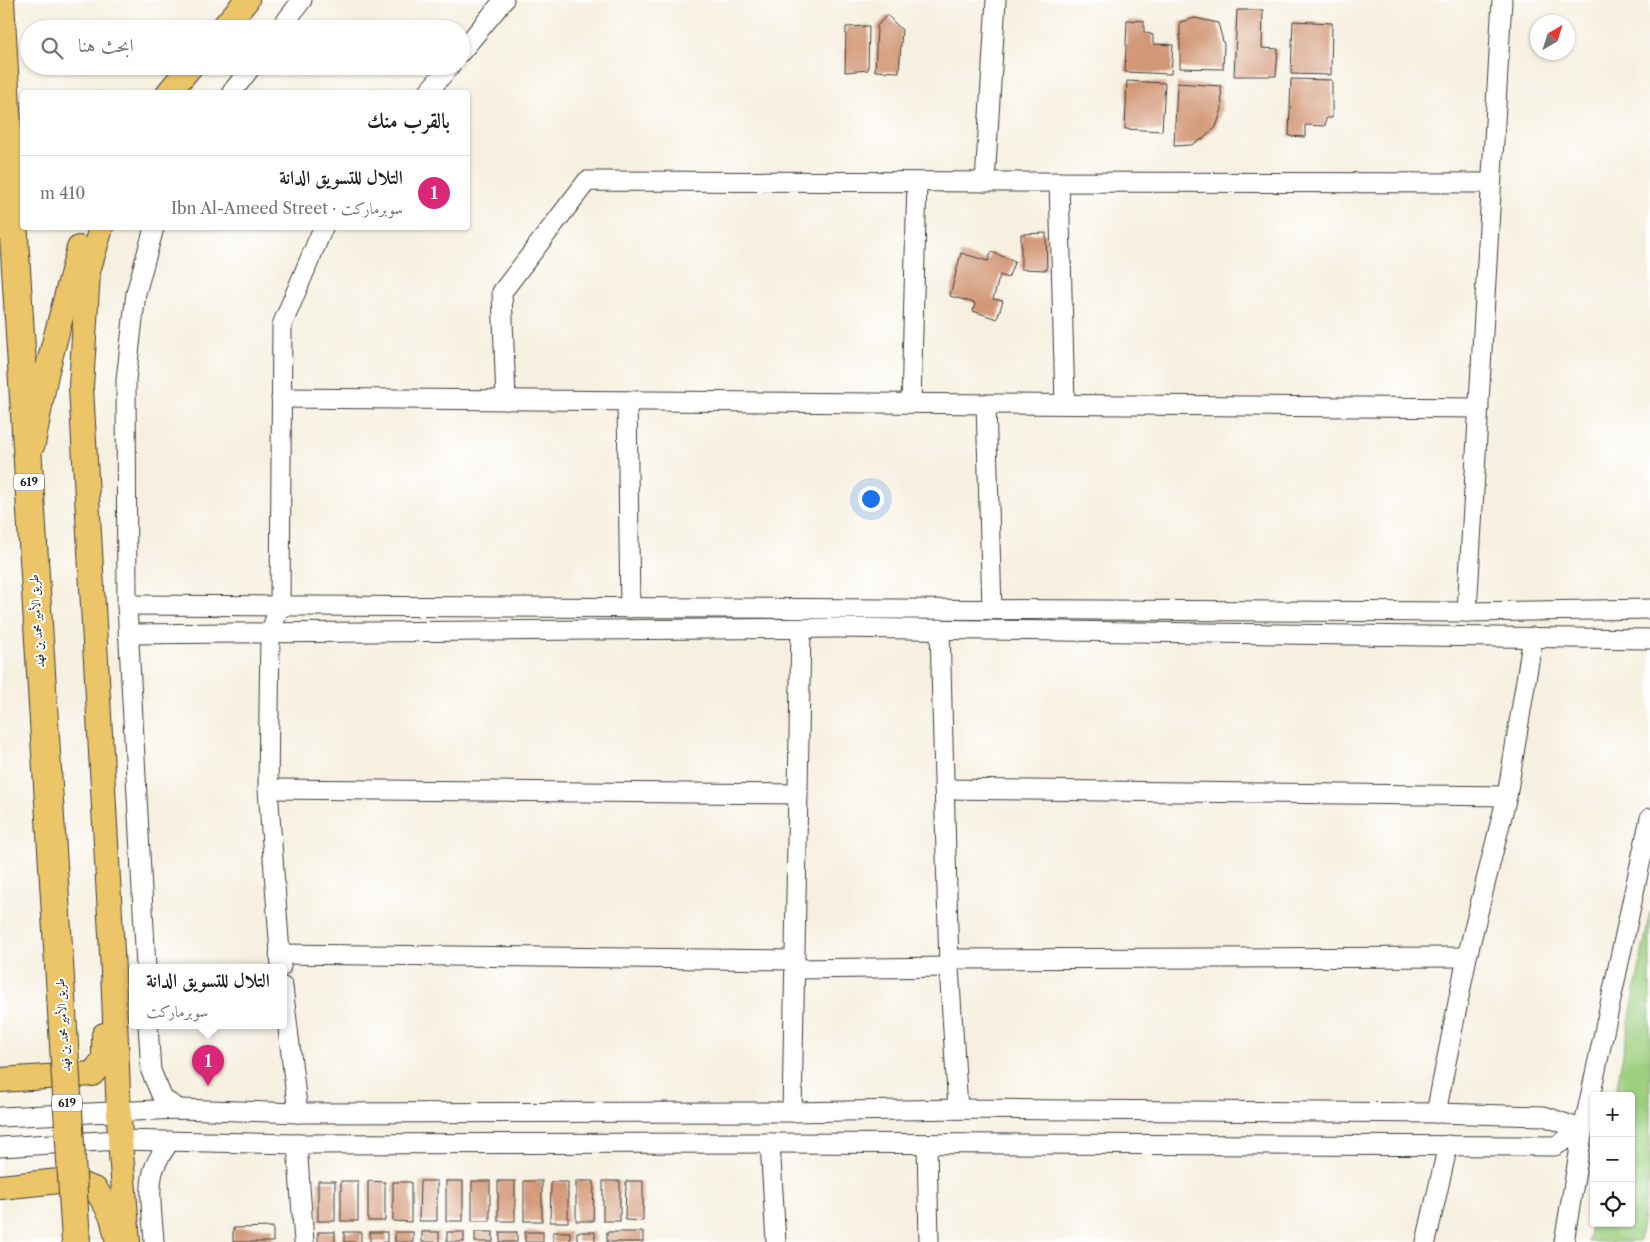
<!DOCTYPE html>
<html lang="ar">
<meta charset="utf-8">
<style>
body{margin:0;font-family:"Libre Caslon Text",Amiri,serif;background:#f6f6f6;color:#222;direction:rtl}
.controls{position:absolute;right:15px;bottom:15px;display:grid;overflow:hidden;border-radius:5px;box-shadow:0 1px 4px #0004}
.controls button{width:45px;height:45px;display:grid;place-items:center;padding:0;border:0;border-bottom:1px solid #e0e0e0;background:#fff;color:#222;font:25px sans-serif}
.compass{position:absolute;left:1530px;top:15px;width:45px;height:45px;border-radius:50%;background:#fff;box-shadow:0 1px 4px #0004;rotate:39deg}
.you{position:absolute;left:870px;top:498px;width:18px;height:18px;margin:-12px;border:4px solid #fff;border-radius:50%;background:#1a73e8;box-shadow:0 0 0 8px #1a73e833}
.badge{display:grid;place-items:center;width:32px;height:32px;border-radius:50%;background:#db2777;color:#fff;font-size:16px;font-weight:700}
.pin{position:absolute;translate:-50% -41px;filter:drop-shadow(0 1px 2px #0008)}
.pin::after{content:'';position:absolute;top:26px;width:18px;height:15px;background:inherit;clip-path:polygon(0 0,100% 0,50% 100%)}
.popup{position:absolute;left:129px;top:964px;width:158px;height:65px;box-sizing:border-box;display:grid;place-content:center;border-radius:5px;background:#fff;filter:drop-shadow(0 1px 4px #0005);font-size:16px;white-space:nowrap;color:#767676}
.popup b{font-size:19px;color:#222}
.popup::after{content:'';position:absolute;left:50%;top:100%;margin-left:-10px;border:10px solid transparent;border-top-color:#fff}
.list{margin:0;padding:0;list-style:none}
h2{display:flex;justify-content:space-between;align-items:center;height:65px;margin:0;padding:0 20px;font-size:21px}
h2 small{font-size:16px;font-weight:400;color:#767676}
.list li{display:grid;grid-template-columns:32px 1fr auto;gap:15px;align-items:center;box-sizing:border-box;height:75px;padding:0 20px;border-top:1px solid #e0e0e0}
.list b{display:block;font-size:19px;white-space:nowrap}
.list p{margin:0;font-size:16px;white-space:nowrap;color:#767676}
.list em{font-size:16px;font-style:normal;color:#767676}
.icon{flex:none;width:28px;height:28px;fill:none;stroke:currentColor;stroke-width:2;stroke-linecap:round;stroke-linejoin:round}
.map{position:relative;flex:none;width:1650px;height:1242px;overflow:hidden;direction:ltr}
.search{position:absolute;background:#fff;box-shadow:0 1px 4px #0004;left:20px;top:20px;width:450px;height:55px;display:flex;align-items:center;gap:12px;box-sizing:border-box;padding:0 18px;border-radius:28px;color:#767676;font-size:19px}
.panel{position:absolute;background:#fff;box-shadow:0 1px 4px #0004;left:20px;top:90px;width:450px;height:140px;border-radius:5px;direction:rtl}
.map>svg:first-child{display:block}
.green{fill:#9ccf7e;stroke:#5c764d}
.building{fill:#d29776}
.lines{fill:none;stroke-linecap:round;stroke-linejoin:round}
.minor-casing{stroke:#3d3c39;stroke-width:21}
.major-casing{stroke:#3d3c39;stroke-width:26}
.highway-casing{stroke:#3d3c39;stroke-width:30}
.minor{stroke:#fff;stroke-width:19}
.major{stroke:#ecc569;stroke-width:24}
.highway{stroke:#ecc569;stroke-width:28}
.highway-bridge-casing{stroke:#3d3c39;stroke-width:30;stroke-linecap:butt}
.highway-bridge{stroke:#ecc569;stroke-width:28}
.labels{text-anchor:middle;stroke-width:4;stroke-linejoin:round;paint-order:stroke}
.shield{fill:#fff;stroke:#606060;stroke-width:1}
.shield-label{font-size:11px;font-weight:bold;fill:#1c1c1c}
.street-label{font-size:12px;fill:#1c1c1c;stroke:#fff}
</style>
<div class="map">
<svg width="1650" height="1242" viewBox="0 0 1650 1242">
<rect width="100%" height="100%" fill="#fff"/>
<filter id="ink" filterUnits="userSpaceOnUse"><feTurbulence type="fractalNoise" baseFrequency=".02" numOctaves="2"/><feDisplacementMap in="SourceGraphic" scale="10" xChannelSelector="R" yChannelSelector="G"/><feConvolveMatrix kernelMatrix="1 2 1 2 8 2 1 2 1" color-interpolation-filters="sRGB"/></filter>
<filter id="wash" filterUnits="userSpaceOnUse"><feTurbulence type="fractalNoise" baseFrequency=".0096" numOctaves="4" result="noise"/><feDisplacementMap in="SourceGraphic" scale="20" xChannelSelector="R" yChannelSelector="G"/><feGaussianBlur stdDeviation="1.12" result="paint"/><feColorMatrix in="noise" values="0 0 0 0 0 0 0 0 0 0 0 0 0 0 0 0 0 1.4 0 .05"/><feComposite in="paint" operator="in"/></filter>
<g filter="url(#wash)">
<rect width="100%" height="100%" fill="#f6f0e0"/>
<!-- green -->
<path class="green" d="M1650,912V1171L1639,1242H1588L1594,1210V1223H1631V1096H1615Z"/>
<g id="blocks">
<!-- building -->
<g class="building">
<path d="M1237,10H1263L1262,48L1278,49L1276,76H1234Z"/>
<path d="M887,15L902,30L899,72L875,71L877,26Z"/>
<path d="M1195,18L1218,23L1224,45L1223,69L1180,68V22Z"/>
<path d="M1127,20L1144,21V32L1153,35V44L1173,45L1171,74L1125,72Z"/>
<path d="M1293,21L1332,23L1331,75L1291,74Z"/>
<path d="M869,26L868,70L845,72L846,27Z"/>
<path d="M1291,79L1332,80V118H1326L1325,126L1305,125V137L1289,136Z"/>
<path d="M1127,81L1165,83L1162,131L1125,129Z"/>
<path d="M1177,83L1221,86L1222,109L1216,127L1203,139L1191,145L1174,146Z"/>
<path d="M1046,233L1047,270L1021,269V234Z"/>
<path d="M991,252L1015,261L1008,278L1000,275L993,299L1003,301L997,319L973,311L975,303L950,296L961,253L988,261Z"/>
<rect x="318" y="1181" width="17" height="40"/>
<rect x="341" y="1181" width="17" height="40"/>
<path d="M368,1181L385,1182V1221H368Z"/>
<path d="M420,1181H437V1221H419Z"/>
<rect x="446" y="1181" width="17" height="40"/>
<rect x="472" y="1181" width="18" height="40"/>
<rect x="498" y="1181" width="17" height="40"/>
<rect x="524" y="1181" width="18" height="40"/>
<path d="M576,1181H594L593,1221H576Z"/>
<rect x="603" y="1181" width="17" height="40"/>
<path d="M626,1181H643V1221L625,1220Z"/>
<path d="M393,1182H411V1222L393,1221Z"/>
<path d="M551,1182H568V1222H550Z"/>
<path d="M273,1227V1242H233V1228Z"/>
<rect x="318" y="1232" width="17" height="10"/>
<rect x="344" y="1232" width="17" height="10"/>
<rect x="370" y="1232" width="17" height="10"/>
<rect x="395" y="1232" width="18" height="10"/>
<rect x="422" y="1232" width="17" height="10"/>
<rect x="447" y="1232" width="17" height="10"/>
<rect x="475" y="1232" width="18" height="10"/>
<rect x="500" y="1232" width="17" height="10"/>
<rect x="525" y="1232" width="18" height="10"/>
<rect x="553" y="1232" width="17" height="10"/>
<rect x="577" y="1232" width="18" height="10"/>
<rect x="607" y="1232" width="36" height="10"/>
</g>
</g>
</g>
<g filter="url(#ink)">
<use href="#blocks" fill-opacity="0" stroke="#3d3c39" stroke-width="1"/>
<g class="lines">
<!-- minor casing -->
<g class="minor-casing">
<g id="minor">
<path d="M280,29L302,0"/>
<path d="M461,52L504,0"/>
<path d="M232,92L252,66"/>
<path d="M428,92L450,66"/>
<path d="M985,182L996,0"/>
<path d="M1059,182L1065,404"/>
<path d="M281,398L1479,408"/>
<path d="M506,400L502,292L587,181L1491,183"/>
<path d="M627,401L630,608"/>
<path d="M911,403L917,182"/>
<path d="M986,404L992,609"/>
<path d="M127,605L1467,612L1650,609"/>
<path d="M1467,612L1502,0"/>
<path d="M940,629L949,967L958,1109"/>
<path d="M128,634L837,628L1650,639"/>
<path d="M268,789L798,794"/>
<path d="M944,789L1507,796"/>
<path d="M279,954L795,960"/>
<path d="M949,959L1467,957"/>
<path d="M146,967L127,605L126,380L136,293L154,228"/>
<path d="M281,967L268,789L270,633L280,606L282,325L323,228"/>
<path d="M796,969L949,967"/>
<path d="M283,987L298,1113"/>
<path d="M148,1025L151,1071L163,1099L179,1109"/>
<path d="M792,1112L801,629"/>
<path d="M1436,1113L1467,957L1507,796L1533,637"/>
<path d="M0,1117L179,1109L298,1113L792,1112L958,1109L1436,1113L1544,1116L1583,1130"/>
<path d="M770,1143L776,1242"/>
<path d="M297,1144L304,1242"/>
<path d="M927,1144L929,1242"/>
<path d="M0,1147L120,1140L297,1144L770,1143L1555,1146L1583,1130"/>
<path d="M154,1242C153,1221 148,1192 153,1172C156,1160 164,1150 170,1141"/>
<path d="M1426,1242L1448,1145"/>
<path d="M1564,1242L1583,1130L1650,818"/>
</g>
</g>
<!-- major casing -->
<g class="major-casing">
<g id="major">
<path d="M222,29L247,0"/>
<path d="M169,92L191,66"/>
<path d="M101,228L88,271L81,387L113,971L120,1140L128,1242"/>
<path d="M33,444L46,374L79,248"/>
<path d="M0,1080L92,1074L104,1060V1035"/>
<path d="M0,1187L69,1180L96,1190L104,1202L112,1217L118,1242"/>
</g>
</g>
<!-- highway casing -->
<g class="highway-casing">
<path id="highway" d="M0,0L6,108L59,963"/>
</g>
<!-- minor -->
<use href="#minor" class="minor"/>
<!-- major -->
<use href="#major" class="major"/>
<!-- highway -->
<use href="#highway" class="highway"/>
<!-- highway-bridge casing -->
<g class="highway-bridge-casing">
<path id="highway-bridge" d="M59,963L76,1242"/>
</g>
<!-- highway-bridge -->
<use href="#highway-bridge" class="highway-bridge"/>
</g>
</g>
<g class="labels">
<!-- shield labels -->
<g class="shield">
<rect x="14" y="473.5" width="30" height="17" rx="4"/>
<rect x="52" y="1094.5" width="30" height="17" rx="4"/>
</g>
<g class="shield-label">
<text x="29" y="486">619</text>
<text x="67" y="1107">619</text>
</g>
<!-- street labels -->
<g class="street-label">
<text transform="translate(37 621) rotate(-94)" y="4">طريق الأمير محمد بن فهد</text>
<text transform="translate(63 1025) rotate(-94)" y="4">طريق الأمير محمد بن فهد</text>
</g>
</g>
</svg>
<div class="controls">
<button>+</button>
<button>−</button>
<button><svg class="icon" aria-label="locate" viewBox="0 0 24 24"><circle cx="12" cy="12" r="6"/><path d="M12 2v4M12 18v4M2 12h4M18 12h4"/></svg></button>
</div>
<svg class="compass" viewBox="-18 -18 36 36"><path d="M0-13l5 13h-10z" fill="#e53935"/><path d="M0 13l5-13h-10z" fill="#767676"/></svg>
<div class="you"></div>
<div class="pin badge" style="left:208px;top:1086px">1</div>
<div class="popup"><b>التلال للتسويق الدانة</b>سوبرماركت</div>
<div class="search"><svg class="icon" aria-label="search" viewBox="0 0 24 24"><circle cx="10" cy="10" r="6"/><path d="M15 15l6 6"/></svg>ابحث هنا</div>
<section class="panel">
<h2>بالقرب منك<small></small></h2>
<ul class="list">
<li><span class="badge">1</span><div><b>التلال للتسويق الدانة</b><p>سوبرماركت · Ibn Al-Ameed Street</p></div><em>410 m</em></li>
</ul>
</section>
</div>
